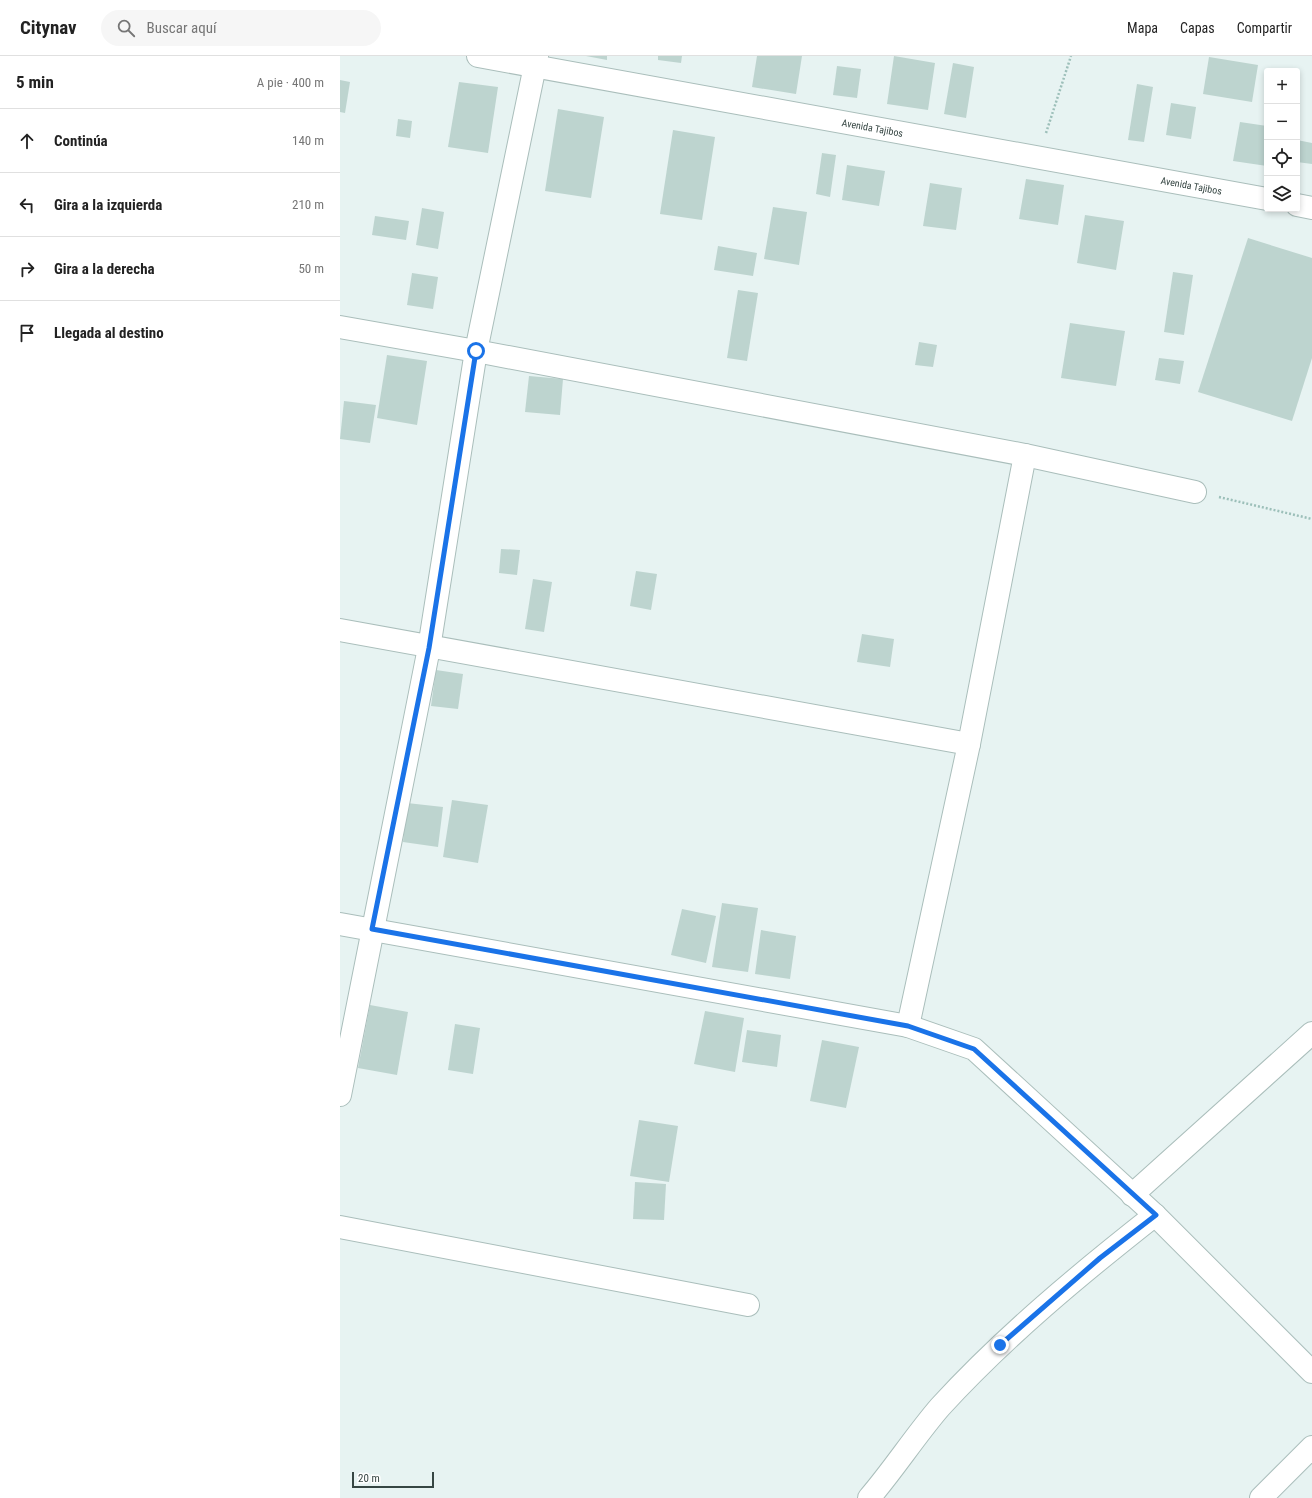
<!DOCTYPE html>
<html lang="es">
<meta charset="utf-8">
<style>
body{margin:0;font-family:"Roboto Condensed",sans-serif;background:#f6f6f6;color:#222}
.controls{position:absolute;right:12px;top:12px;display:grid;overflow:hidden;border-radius:4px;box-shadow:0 2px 6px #0003}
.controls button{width:36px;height:36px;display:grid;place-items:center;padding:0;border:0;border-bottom:1px solid #e0e0e0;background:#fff;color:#222;font:20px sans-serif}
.scale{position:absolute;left:12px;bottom:10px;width:82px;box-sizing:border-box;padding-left:4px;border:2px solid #364643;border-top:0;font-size:11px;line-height:14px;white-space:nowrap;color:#364643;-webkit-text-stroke:3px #fff;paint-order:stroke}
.stop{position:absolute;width:12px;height:12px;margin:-9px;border:3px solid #1a73e8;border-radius:50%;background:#fff}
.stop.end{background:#1a73e8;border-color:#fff;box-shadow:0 1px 4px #0008}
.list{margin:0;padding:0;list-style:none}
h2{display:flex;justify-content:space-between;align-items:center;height:52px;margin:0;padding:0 16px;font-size:17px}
h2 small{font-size:13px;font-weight:400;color:#767676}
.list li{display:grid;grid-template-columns:26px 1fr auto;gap:12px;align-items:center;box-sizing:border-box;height:64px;padding:0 16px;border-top:1px solid #e0e0e0}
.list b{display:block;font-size:15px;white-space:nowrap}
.list em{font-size:13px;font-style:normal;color:#767676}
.icon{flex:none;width:22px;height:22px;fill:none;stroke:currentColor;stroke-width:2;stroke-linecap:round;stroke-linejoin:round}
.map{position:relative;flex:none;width:972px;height:1442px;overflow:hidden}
header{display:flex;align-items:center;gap:24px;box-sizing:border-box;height:56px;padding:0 20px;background:#fff;border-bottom:1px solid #e0e0e0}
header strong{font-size:19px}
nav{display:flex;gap:22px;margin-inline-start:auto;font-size:14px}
.search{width:280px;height:36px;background:#f6f6f6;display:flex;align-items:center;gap:10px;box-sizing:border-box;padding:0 14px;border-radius:22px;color:#767676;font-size:15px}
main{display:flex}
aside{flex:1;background:#fff}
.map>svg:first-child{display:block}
.building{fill:#bdd4cf}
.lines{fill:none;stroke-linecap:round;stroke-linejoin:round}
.minor-casing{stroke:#aabebb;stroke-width:24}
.path{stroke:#9cbfb9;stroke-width:2.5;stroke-dasharray:2 2;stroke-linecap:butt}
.minor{stroke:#fff;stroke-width:22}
.route{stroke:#1a73e8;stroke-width:5}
.labels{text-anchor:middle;stroke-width:3;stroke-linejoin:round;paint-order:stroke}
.street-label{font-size:10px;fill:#364643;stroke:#fff}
</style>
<header>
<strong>Citynav</strong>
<div class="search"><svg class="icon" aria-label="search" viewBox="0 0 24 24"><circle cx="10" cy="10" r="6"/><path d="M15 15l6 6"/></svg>Buscar aquí</div>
<nav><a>Mapa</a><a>Capas</a><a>Compartir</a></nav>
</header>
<main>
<aside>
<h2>5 min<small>A pie · 400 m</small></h2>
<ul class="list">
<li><svg class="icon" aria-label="ahead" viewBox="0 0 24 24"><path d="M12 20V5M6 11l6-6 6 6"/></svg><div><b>Continúa</b></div><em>140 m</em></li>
<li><svg class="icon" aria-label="left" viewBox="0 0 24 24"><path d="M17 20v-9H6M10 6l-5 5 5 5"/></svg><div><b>Gira a la izquierda</b></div><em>210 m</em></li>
<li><svg class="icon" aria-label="right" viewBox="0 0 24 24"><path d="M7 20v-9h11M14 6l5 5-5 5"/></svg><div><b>Gira a la derecha</b></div><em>50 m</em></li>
<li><svg class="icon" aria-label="arrive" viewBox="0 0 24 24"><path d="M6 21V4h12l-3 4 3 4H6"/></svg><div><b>Llegada al destino</b></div></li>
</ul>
</aside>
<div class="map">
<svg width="972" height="1442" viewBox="0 0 972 1442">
<rect width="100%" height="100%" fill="#e7f3f2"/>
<!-- building -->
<g class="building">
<path d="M246,0H267V4Z"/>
<path d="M318,0H342L341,7L318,4Z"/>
<path d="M417,0H462L456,38L412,31Z"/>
<path d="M554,0L595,7L588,54L547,48Z"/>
<path d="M869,1L918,9L912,46L863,38Z"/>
<path d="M613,7L634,11L626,62L604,58Z"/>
<path d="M497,10L521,13L517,42L493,39Z"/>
<path d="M0,24L10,26L5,57L0,56Z"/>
<path d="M119,26L158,31L148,97L108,91Z"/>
<path d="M797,28L813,31L804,86L788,84Z"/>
<path d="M831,47L856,51L851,83L826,79Z"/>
<path d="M218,53L264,61L251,142L205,135Z"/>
<path d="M58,63L72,65L70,82L56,80Z"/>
<path d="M900,66L927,70V110L893,105Z"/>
<path d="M333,74L375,81L362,164L320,158Z"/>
<path d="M957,84L972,87V108L957,106Z"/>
<path d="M482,97L496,99L490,141L476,138Z"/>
<path d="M507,109L545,115L539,150L502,144Z"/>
<path d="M686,123L724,129L718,169L679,163Z"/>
<path d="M590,127L622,132L616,174L583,170Z"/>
<path d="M433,151L467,156L459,209L424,203Z"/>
<path d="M82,152L104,156L98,193L76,189Z"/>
<path d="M745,159L784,165L776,214L737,207Z"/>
<path d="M35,160L69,165L66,184L32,179Z"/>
<path d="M908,182L972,202V302L952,365L858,336Z"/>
<path d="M378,190L417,197L413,220L374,214Z"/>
<path d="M833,216L853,219L844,279L824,276Z"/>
<path d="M72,217L98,221L93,253L67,249Z"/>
<path d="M398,234L418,237L407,305L387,302Z"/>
<path d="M730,267L785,275L776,330L721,322Z"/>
<path d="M579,286L597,289L593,311L575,309Z"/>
<path d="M47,299L87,305L77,369L37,362Z"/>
<path d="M819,302L844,305L840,328L815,324Z"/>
<path d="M189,320L223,323L220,359L185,356Z"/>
<path d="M4,345L36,349L30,387L0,383Z"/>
<path d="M161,493L180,494L177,519L159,517Z"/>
<path d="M296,515L317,518L311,554L290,550Z"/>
<path d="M193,523L212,526L204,576L185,573Z"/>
<path d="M522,578L554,583L550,611L517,606Z"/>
<path d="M96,614L123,618L118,653L91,650Z"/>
<path d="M112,744L148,749L138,807L103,801Z"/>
<path d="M67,747L103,751L98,791L63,786Z"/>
<path d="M382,847L418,852L408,916L372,911Z"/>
<path d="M342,853L376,860L366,907L331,899Z"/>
<path d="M421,874L456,880L450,923L415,918Z"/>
<path d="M30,949L68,956L57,1019L18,1012Z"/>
<path d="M365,955L404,962L395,1016L354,1008Z"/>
<path d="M115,968L140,972L133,1018L108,1014Z"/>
<path d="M407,974L441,979L437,1011L402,1006Z"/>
<path d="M482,984L519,991L506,1052L470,1045Z"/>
<path d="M299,1064L338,1070L329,1126L290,1120Z"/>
<path d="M295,1126L326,1128L324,1164L293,1163Z"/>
</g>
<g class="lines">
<!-- minor casing -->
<g class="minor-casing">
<g id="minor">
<path id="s1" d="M138,0L927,143"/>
<path d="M957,149L972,152"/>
<path d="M0,271L136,295L685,399L855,436"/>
<path d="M0,574L629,688"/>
<path d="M0,868L568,970L634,993L815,1159L972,1316"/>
<path d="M568,970L629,688L685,399"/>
<path d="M0,1039L89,592L136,295L197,0"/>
<path d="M792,1139L972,977"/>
<path d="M0,1171L408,1249"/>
<path d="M529,1442C554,1413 575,1380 600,1351C665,1280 740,1218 815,1159"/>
<path d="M921,1442L972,1391"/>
</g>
</g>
<!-- path -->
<g class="path">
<path d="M706,77L731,0"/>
<path d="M879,441L972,463"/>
</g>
<!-- minor -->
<use href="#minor" class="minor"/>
</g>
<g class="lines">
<!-- route -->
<path class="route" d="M136,295L89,592L32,873L568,970L634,993L816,1159L760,1202L660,1289"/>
</g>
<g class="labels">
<!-- street labels -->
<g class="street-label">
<text dy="4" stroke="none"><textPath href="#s1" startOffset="401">Avenida Tajibos</textPath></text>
<text dy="4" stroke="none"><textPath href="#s1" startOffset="725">Avenida Tajibos</textPath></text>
</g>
</g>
</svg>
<div class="controls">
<button>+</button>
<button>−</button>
<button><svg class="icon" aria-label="locate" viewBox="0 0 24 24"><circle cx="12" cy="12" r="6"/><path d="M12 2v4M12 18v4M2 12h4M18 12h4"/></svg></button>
<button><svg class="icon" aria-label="layers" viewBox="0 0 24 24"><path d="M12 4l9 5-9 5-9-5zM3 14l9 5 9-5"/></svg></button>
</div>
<div class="scale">20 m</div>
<div class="stop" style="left:136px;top:295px"></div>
<div class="stop end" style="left:660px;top:1289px"></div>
</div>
</main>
